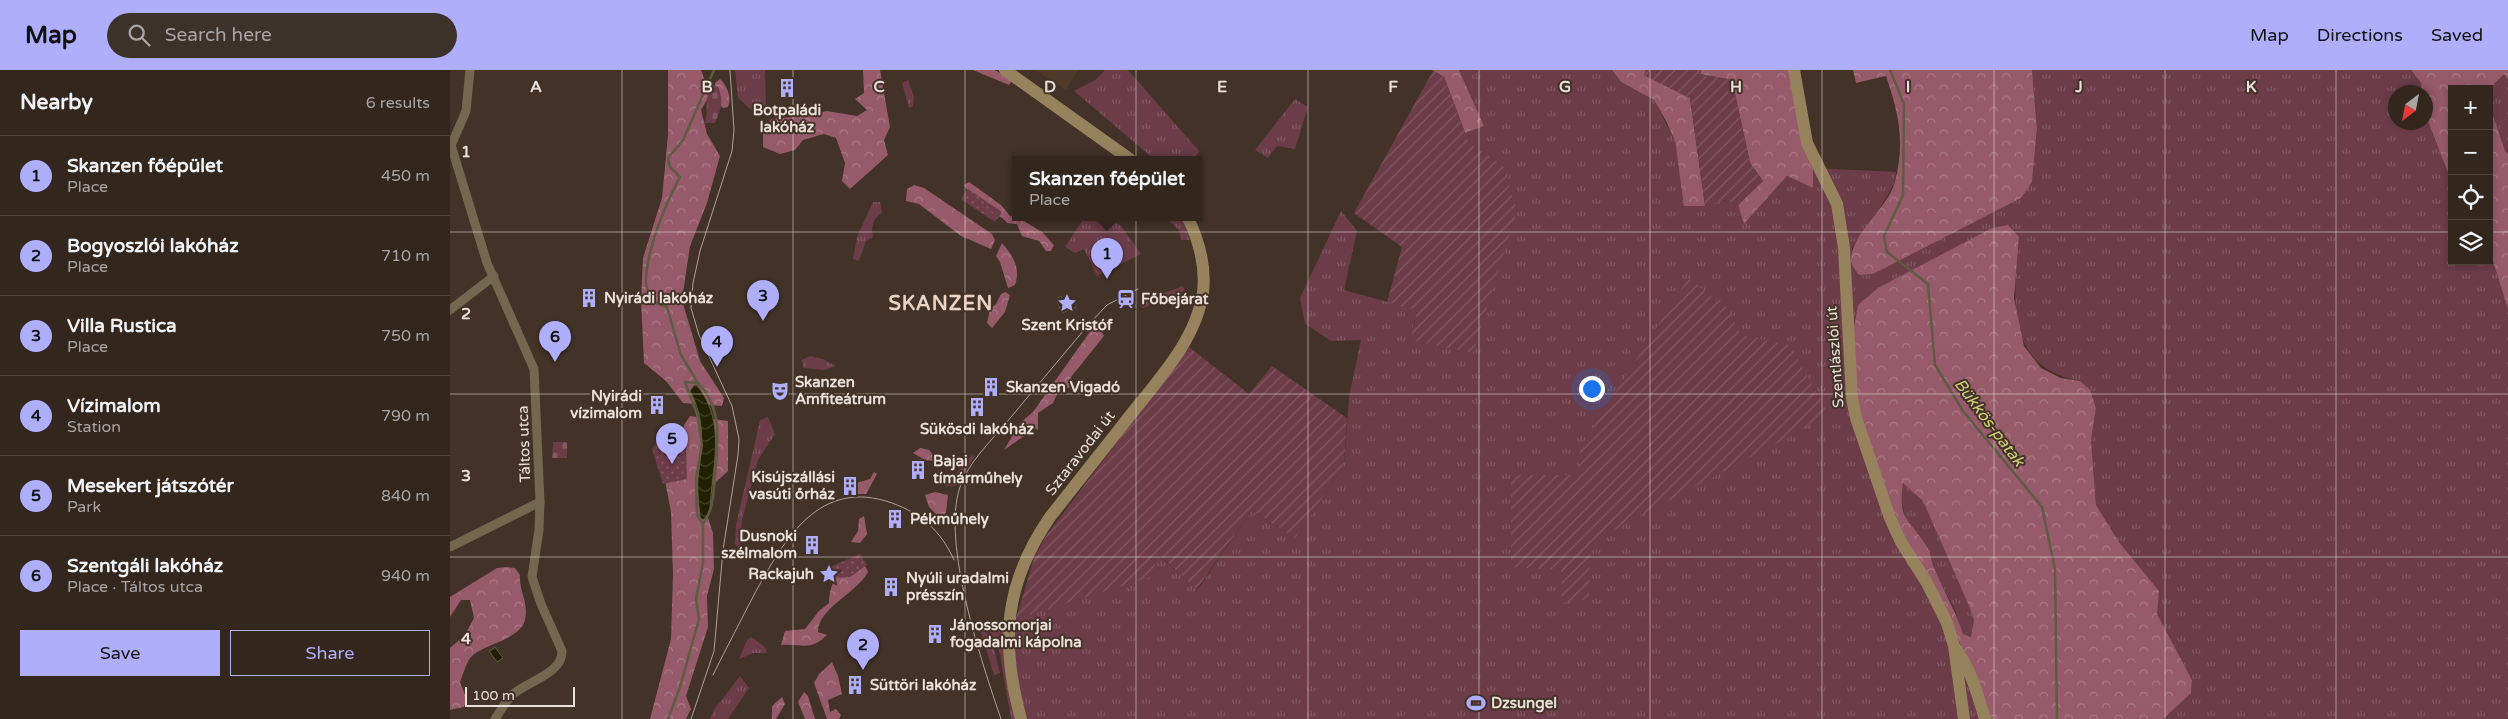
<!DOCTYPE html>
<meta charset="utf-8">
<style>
body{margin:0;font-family:"Varela Round",sans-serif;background:#3d322a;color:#f1f3f6}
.controls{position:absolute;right:15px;top:15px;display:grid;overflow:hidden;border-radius:0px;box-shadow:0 2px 8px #0003}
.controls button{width:45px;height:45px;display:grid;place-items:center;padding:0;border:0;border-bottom:1px solid #4d433b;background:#32261d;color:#f1f3f6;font:25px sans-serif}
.compass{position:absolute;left:1938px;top:15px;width:45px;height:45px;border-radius:50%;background:#32261d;box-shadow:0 2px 8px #0003;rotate:212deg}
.scale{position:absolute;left:15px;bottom:12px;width:110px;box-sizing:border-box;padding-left:5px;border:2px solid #ebe1da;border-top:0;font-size:14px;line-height:18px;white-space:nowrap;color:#ebe1da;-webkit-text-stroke:4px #423227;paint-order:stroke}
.you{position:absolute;left:1141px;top:318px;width:18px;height:18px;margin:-12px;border:4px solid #fff;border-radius:50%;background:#1a73e8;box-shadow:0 0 0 8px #1a73e833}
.badge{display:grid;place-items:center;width:32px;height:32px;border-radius:50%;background:#aeaefb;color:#111;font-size:16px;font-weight:700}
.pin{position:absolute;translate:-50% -41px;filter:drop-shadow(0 1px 2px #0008)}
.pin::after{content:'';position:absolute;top:26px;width:18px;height:15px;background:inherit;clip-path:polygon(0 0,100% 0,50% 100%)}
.popup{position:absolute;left:562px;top:86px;width:190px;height:65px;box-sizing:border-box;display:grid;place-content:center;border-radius:0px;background:#32261d;filter:drop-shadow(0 1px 4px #0005);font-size:16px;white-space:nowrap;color:#a8a5a4}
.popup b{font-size:19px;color:#f1f3f6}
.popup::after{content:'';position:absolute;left:50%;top:100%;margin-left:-10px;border:10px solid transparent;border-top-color:#32261d}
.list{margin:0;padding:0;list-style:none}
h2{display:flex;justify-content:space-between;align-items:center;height:65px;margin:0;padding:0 20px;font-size:21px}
h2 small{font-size:16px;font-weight:400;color:#a8a5a4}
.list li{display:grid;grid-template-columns:32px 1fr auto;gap:15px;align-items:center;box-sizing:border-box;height:80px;padding:0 20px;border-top:1px solid #4d433b}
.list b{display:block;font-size:19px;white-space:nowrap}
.list p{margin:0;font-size:16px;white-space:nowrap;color:#a8a5a4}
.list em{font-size:16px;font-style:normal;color:#a8a5a4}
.actions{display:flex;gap:10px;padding:15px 20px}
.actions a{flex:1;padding:11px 0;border:1px solid #aeaefb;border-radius:0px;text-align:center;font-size:18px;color:#aeaefb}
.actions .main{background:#aeaefb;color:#111}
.icon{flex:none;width:28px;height:28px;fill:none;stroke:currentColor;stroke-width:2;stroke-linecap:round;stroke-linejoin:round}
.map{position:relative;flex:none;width:2058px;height:649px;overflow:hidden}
header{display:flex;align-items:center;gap:30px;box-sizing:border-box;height:70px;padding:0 25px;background:#aeaefb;color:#111}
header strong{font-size:24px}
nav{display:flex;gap:28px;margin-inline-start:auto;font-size:18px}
.search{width:350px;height:45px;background:#3d322a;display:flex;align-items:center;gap:12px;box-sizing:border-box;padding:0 18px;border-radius:28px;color:#a8a5a4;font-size:19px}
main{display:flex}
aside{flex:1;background:#32261d}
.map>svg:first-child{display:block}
.built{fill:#4f392a}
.grass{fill:url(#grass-tufts)}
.forest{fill:url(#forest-crowns);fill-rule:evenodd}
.cemetery{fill:url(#cemetery-stones)}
.park{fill:url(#park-dots)}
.garden{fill:url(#garden-furrows)}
.pitch{fill:#6c3c49}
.water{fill:url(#water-waves);stroke:#5e5b42}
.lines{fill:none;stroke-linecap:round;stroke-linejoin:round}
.stream{stroke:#5e5b42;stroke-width:2.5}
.street{stroke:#746750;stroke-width:9}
.secondary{stroke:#96825d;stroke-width:12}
.tram{stroke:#afa29a;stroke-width:1}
.grid{fill:none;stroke:#ebe1da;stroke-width:1;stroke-opacity:0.55}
.labels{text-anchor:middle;stroke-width:4;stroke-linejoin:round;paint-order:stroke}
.poi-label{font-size:15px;font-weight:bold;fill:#ebe1da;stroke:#423227;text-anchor:start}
.street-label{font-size:15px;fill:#ebe1da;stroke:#423227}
.water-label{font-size:16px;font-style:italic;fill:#cfd076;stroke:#423227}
.district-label{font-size:20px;font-weight:bold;letter-spacing:1px;fill:#e9d4c6;stroke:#423227}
.grid-label{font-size:16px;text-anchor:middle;font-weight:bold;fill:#ebe1da;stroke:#423227;stroke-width:4;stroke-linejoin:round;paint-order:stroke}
</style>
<header>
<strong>Map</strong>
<div class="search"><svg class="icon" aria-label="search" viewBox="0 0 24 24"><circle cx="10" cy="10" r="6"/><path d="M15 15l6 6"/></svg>Search here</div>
<nav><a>Map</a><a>Directions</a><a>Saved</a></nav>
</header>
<main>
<aside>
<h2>Nearby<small>6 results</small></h2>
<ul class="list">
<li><span class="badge">1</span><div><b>Skanzen főépület</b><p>Place</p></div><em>450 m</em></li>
<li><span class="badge">2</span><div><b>Bogyoszlói lakóház</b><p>Place</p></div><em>710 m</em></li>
<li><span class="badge">3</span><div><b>Villa Rustica</b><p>Place</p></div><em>750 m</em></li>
<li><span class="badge">4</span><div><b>Vízimalom</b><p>Station</p></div><em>790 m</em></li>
<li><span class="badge">5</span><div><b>Mesekert játszótér</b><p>Park</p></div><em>840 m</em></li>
<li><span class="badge">6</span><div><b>Szentgáli lakóház</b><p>Place · Táltos utca</p></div><em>940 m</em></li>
</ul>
<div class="actions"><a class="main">Save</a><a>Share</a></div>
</aside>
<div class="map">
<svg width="2058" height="649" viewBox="0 0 2058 649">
<defs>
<pattern id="grass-tufts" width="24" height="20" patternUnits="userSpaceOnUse" patternTransform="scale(1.25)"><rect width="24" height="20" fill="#6c3c49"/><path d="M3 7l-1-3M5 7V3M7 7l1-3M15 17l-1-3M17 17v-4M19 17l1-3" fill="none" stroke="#815863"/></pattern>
<pattern id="forest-crowns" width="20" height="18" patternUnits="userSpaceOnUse" patternTransform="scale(1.25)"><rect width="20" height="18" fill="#975a6a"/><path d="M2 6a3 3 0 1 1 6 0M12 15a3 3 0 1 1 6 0" fill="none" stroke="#ab7986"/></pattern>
<pattern id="cemetery-stones" width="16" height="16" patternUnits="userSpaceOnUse" patternTransform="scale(1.25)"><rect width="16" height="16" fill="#6c3c49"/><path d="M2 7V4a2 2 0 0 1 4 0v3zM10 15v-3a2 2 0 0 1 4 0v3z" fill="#815863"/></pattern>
<pattern id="park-dots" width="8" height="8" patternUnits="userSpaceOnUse" patternTransform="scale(1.25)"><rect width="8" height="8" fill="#6c3c49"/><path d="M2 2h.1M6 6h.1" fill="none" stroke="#815863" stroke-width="1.8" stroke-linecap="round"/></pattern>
<pattern id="garden-furrows" width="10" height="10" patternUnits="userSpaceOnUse" patternTransform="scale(1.25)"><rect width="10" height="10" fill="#6c3c49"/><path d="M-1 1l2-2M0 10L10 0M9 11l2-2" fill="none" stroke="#815863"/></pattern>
<pattern id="water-waves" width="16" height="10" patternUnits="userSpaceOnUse" patternTransform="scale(1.25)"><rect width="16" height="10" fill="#212101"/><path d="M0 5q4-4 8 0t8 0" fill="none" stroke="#414125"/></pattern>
</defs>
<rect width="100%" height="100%" fill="#423227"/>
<!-- built -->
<path class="built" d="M585,0H628L616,20Z"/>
<!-- grass -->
<g class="grass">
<path d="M285,0H315L316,35L314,42L308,46L288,28Z"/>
<path d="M655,0H678L749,81L744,90H705L624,21L645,10Z"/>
<path d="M1009,0H1162L1171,12L1204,30L1225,71L1229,101L1255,136L1274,130L1288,135L1295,153L1337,106L1363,118V98L1446,102L1444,114L1430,138L1402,178L1401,194L1409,205L1423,204L1582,112L1587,60L1582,0H1961L1971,13L1972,22H1946V52H1976V46L2002,113V191H2039V179L2058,239V649H1713L1742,610L1706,544L1709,521L1669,472L1646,435L1641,370L1646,338L1630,311C1553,297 1564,227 1569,167L1408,235L1406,252L1405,334L1541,649H561L549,579L540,562L542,554L566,549L708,485L748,519L802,440L845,469L894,395L899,327L911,270L881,271L855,254L850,228L891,141L907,161L894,220L967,240L960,270L1053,95L1019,73L1015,63L1034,56Z"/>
<path d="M2054,4L2058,10V84L2055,81L2039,33V19Z"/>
<path d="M458,10L464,27L463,36L459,38L452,13Z"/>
<path d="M845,29L858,37L845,79L827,76L818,88L805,80Z"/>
<path d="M423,132H430L432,143C422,149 421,157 423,167L416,171L409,191L403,189L407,167Z"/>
<path d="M634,148H659L671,156L691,184L647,206L634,179L625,183L615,177Z"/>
<path d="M716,148H732L740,170H731L729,160Z"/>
<path d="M733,216L735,221L693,238L689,235L704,227Z"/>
<path d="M360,286L373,289L385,296L375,300L353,298L352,290Z"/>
<path d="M318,347L325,364L308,390L292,450L290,479L285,474L286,455L310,350Z"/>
<path d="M522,385L524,387L507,416H495Z"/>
<path d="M1453,412L1473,431L1519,536L1524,550L1521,567L1513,564L1505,540L1484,500L1477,476L1457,453L1451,430Z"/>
<path d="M534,557L542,570L550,603L544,605L530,559Z"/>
<path d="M301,567L315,577L317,583H303L289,589L297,570Z"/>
<path d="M290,606L299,618L278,649H260L264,640Z"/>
</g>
<!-- forest -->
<g class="forest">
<path d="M218,0H251L260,25L251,40L257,64L270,86L257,133L240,176L232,230L250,291L274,328L272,336L233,333L216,311L194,293L191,231L193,188L212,128L218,65Z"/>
<path d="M413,0H430L440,57L434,70L438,85L400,119L392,111L395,93L386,68L374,64L353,70L345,80L330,84L313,77V63L321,49L354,46L377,41L407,46L417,40L405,29L414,23Z"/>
<path d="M523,0H545L562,11L559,15Z"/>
<path d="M982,0H1009L1034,56L1015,63L994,7Z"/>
<path d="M1162,0H1196L1194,5L1240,28L1255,136H1234L1225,71L1216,51L1204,30L1171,12Z"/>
<path d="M1251,0H1340L1363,98V118L1337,106L1294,154L1288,135L1313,111L1300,93L1282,10L1250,4Z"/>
<path d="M1403,0H1582L1587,59L1582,112L1571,128L1423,204L1409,205C1406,201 1402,196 1401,192C1399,166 1438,138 1445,112C1455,72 1449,44 1436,6L1406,13Z"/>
<path d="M1961,0H2058V10L2054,4L2039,19H2002V113L1976,46V22H1972L1971,13Z"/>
<path d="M270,9C277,16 282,26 278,37L273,38C265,31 265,24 265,13Z"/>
<path d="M2039,33L2055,81L2058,84V239L2039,179Z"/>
<path d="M519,112L551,135L560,146L569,148L592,162L604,175L601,181H596L589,171L572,166L567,154L557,153C553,147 549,147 544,143C532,135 522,127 514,115Z"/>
<path d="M464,115L474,118L542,164L545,170L541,179L511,166L469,134L456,131L457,119Z"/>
<path d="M1558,155L1569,167L1564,228L1574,276L1591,298L1611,308L1630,311L1640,320L1646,338L1641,370L1646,435L1669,472L1709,521L1707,544L1742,610L1741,623L1713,649H1541L1508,569L1442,449L1405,334L1401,276L1408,235L1428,218L1542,158ZM1453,413L1473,431L1519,536L1524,550L1521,567L1513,564C1506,541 1494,522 1485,500C1481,492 1481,482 1476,475C1458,448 1448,450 1453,413Z"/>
<path d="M552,173C563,186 571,198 565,215L558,218L550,192L546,186Z"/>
<path d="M555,222L560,225L555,242L542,258L537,253L540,239L546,234L551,224Z"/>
<path d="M644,256H649L654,266L621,307V317L609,320L603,333L588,343V360L579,355L574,366L554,380L570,353L583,342Z"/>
<path d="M240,346L278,351V401L257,420L255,439L263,463L264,499L257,526L258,557L236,626L241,639L236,649H200L221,569L223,505L221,442L211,390L229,383L234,355Z"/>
<path d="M470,378L479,380L485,388L483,391L475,390L463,383Z"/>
<path d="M424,402L427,404L416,424H403V420L407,419L406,413L420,409Z"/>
<path d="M485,422L498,425L496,442L490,455L486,453V444L479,437L475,425Z"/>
<path d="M414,446L417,464L410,473L401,472L408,461L409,449Z"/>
<path d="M412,489L418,502C406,524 368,538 368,562L377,565C360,582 352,573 331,575L335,561L355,559L369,541L379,533C380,506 391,503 412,489Z"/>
<path d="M56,497L65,498L70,505C69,522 79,532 75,550C70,570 33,574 21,587C16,593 13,605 10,612L17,630L14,637L0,640V578L15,565L24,548L20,530H11L0,547V527L47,498Z"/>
<path d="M382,592L388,606L392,624L378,630L380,642L386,639L391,645L389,649H377L364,613L369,604Z"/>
<path d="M354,622L358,626L365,649H355L348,632Z"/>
<path d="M332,627L335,634L326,649H322V636Z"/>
</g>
<!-- cemetery -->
<g class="cemetery">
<path d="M261,14L268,17C274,30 271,40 265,53H255C259,36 254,32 261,14Z"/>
<path d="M103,372H117V388H102Z"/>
</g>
<!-- park -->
<g class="park">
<path d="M518,119L552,142L545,152L511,129Z"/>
<path d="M228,353L236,378L237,409L213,414L202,379L218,355Z"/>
<path d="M410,484L417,495L400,507L385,508L380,497Z"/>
</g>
<!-- garden -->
<g class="garden">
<path d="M1196,0H1251L1250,4L1282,10L1300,93L1313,111L1288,135L1274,130L1255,136L1240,28L1194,5Z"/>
<path d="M983,1L994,7L1019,73L1053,95L1067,141L1023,283L960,270L967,241L937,232L952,177L904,143Z"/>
<path d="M1238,208L1277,238L1291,265L1340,275L1379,345L1140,473L1139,529L1112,533L1111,500L1061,497V405H1128L1130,378Z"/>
<path d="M739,277L799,324L822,296L897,348L894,395L845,469L802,440L747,519L709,485L700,507L566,549L584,488L596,466Z"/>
</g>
<!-- pitch -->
<g class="pitch">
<path d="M1013,627H1033L1052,649H1015L1017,646Z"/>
<path d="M962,640L968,649H948Z"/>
</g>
<!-- water -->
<g class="water">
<path d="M611,226L614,237L623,231L626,237L612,243L606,229Z"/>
<path d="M244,315H247C278,355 261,397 260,442L253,450L250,447C249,434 247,421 248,408C252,377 256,351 240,321Z"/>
<path d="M45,577L53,588L47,592L39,581Z"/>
</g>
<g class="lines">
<!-- stream -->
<g class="stream">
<path d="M1440,0L1454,34L1453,125L1434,166L1437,182L1478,214L1485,295L1513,341L1592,437L1605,499L1607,649"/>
<path d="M248,313C273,338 268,373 265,406C263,425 264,438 253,454"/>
<path d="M218,649L230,617L249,549L246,529L253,493V454L247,445L246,408L252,375L247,344L235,312L248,313L231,285L217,237L203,232C200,226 195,217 196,210C197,178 215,135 230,107L220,97L218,88L233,70L264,0"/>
</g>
<!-- street -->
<g class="street">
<path d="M1,75L37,193L84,299L90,432L89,460L82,507L91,534L112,581C113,604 75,612 61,626C55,632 50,642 45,649"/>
<path d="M0,78L16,41L20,0"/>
<path d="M0,240L44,206"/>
<path d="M0,477L90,432"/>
</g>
<!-- secondary -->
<g class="secondary">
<path d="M555,0L681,90"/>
<path d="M1344,0L1357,73L1387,134L1394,178L1402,328L1406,348L1440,448L1451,472L1477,513L1497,553L1504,576L1514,649"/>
<path d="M1505,578C1521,599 1527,623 1535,649"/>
<path d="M571,649C550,572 554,514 600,447C625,415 650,384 675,352C705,313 746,272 753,222C756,197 749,171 738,148"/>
</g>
<!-- tram -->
<g class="tram">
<path d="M263,605C277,577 291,550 305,523C334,470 369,407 442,433C472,444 491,461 504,490"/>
<path d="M241,649L264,581L273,480L288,385L289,369L282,336L249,265L241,238L243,213L250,181L282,81L284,60L280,0"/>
<path d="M551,649C532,593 491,473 510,417C518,393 540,372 556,353C584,320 611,287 639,254L657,235L688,219"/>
</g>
</g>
<!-- grid -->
<path class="grid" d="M172,0V649M343,0V649M515,0V649M686,0V649M858,0V649M1029,0V649M1200,0V649M1372,0V649M1544,0V649M1715,0V649M1886,0V649M0,162H2002M2039,162H2058M0,324H2058M0,487H2058"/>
<!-- icons -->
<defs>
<g id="building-bare" transform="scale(1.5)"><path d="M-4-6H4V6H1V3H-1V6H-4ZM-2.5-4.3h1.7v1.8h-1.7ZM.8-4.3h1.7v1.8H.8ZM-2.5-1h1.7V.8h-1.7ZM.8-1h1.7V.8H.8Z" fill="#aeaefb" stroke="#423227" stroke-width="2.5" paint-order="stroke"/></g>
<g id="station-bare" transform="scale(1.5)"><path d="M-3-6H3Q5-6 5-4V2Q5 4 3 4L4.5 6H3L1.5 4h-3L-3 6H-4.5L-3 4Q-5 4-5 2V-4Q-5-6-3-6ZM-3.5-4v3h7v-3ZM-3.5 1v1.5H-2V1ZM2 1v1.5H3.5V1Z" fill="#aeaefb" stroke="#423227" stroke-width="2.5" paint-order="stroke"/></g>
<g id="sight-bare" transform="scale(1.5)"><path d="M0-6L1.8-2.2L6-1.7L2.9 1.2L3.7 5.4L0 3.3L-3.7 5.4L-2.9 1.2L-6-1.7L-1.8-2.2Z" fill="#aeaefb" stroke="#423227" stroke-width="2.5" paint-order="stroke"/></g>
<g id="theatre-bare" transform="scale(1.5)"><path d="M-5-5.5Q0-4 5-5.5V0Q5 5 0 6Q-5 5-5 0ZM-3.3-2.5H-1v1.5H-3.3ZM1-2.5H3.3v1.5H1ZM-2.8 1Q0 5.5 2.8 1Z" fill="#aeaefb" stroke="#423227" stroke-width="2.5" paint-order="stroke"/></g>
<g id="stadium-bare" transform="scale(1.5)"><path d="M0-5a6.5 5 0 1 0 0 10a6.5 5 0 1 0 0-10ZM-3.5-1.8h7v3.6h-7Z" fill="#aeaefb" stroke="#423227" stroke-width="2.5" paint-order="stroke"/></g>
</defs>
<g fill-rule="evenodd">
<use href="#building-bare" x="337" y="18"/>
<use href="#building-bare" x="139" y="228"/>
<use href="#station-bare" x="676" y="229"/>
<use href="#sight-bare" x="617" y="233"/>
<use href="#building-bare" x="541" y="317"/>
<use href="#theatre-bare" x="330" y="321"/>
<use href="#building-bare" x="207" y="335"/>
<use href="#building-bare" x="527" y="337"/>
<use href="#building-bare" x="468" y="400"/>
<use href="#building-bare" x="400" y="416"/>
<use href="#building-bare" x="445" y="449"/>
<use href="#building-bare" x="362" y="475"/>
<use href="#sight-bare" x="379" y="504"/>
<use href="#building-bare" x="441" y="517"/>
<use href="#building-bare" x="485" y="564"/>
<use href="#building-bare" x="405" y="615"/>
<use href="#stadium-bare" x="1026" y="633"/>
</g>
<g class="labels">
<!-- poi labels -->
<g class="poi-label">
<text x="337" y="45" text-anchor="middle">Botpaládi<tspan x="337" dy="17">lakóház</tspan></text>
<text x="154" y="233">Nyirádi lakóház</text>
<text x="691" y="234">Főbejárat</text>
<text x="617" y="260" text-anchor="middle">Szent Kristóf</text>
<text x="345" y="317">Skanzen<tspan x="345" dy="17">Amfiteátrum</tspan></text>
<text x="556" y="322">Skanzen Vigadó</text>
<text x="192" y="331" text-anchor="end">Nyirádi<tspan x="192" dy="17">vízimalom</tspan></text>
<text x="527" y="364" text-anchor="middle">Sükösdi lakóház</text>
<text x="483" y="396">Bajai<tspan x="483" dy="17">tímárműhely</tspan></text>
<text x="385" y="412" text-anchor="end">Kisújszállási<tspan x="385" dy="17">vasúti őrház</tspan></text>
<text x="460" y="454">Pékműhely</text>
<text x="347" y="471" text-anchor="end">Dusnoki<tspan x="347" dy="17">szélmalom</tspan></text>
<text x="364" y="509" text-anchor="end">Rackajuh</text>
<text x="456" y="513">Nyúli uradalmi<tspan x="456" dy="17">présszín</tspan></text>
<text x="500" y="560">Jánossomorjai<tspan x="500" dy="17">fogadalmi kápolna</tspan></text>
<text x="420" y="620">Süttöri lakóház</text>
<text x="1041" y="638">Dzsungel</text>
</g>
<!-- street labels -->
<g class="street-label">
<text transform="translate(1385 287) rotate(-94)" y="5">Szentlászlói út</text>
<text transform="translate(74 374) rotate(-92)" y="5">Táltos utca</text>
<text transform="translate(630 383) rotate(-52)" y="5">Sztaravodai út</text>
</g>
<!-- water labels -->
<g class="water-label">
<text transform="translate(1540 352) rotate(53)" y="6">Bükkös-patak</text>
</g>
<!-- district labels -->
<g class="district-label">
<text x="491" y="240">SKANZEN</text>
</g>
</g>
<g class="grid-label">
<text x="86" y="22">A</text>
<text x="257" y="22">B</text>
<text x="429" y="22">C</text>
<text x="600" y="22">D</text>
<text x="772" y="22">E</text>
<text x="943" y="22">F</text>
<text x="1115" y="22">G</text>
<text x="1286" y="22">H</text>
<text x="1458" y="22">I</text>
<text x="1629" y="22">J</text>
<text x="1801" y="22">K</text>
<text x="16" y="87">1</text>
<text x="16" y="249">2</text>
<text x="16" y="411">3</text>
<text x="16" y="574">4</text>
</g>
</svg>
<div class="controls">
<button>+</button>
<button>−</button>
<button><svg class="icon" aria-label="locate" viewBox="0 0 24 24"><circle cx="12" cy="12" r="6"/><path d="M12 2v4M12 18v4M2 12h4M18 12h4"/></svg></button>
<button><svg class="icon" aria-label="layers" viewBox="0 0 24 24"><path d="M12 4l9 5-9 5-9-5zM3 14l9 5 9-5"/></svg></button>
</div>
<svg class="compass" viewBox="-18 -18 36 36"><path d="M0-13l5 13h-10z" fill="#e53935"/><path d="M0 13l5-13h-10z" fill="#a8a5a4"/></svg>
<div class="scale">100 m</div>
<div class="you"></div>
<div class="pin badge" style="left:657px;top:209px">1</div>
<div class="popup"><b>Skanzen főépület</b>Place</div>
<div class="pin badge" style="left:413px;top:600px">2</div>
<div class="pin badge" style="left:313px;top:251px">3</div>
<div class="pin badge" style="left:267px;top:297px">4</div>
<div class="pin badge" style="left:222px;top:394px">5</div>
<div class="pin badge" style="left:105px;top:292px">6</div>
</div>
</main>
